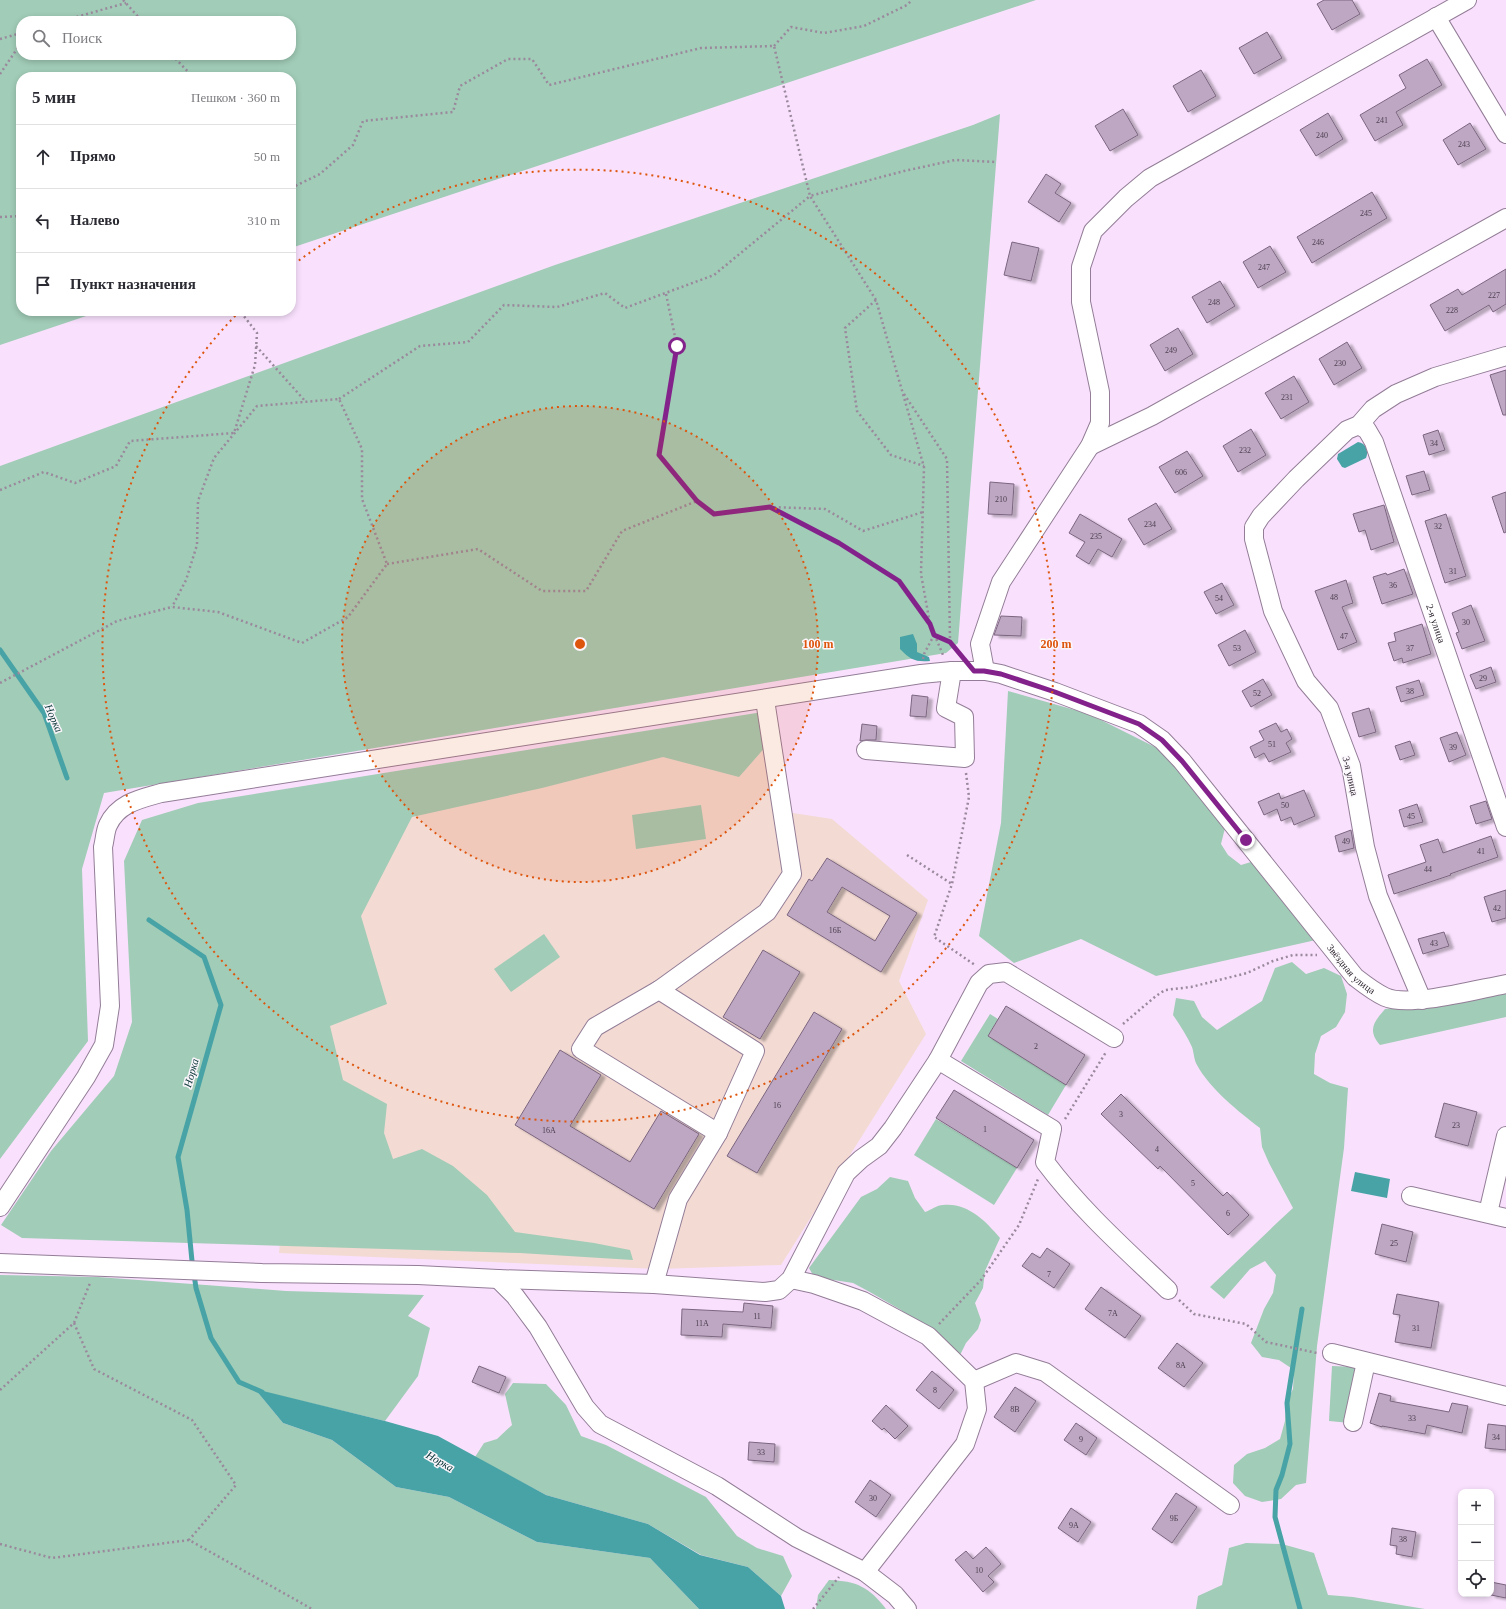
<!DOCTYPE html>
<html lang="ru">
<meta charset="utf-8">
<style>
body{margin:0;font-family:Georgia,serif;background:#f7f7f7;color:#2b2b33}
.controls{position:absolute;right:12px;bottom:12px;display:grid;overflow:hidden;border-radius:8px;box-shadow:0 2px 6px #0003}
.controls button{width:36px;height:36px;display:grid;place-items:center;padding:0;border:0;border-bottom:1px solid #e1e1e2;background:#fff;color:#2b2b33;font:20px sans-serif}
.stop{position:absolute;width:12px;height:12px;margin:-9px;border:3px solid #84228c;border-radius:50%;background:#fff}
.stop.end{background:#84228c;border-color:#fff;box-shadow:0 1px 4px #0008}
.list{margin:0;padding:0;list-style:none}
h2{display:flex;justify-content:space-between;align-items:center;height:52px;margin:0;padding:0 16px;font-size:17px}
h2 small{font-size:13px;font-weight:400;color:#7c7c81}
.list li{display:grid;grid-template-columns:26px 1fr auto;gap:12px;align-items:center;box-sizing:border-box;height:64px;padding:0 16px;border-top:1px solid #e1e1e2}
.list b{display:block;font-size:15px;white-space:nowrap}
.list em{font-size:13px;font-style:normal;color:#7c7c81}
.icon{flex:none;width:22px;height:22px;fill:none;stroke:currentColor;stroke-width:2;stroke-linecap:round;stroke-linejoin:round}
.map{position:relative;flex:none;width:1506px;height:1609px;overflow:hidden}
.search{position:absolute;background:#fff;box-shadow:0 2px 6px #0003;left:16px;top:16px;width:280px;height:44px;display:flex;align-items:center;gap:10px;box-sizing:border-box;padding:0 14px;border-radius:16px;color:#7c7c81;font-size:15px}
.panel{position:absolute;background:#fff;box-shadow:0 2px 6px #0003;left:16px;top:72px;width:280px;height:244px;border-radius:16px}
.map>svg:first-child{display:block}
.education{fill:#f3dad3}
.green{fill:#a1ccb7;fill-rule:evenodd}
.water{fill:#48a3a6}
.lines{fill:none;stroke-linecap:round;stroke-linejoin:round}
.stream{stroke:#48a3a6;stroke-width:5}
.building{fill:#bea7c3;stroke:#7b667f;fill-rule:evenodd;filter:url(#shadow)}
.minor-casing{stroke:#937d97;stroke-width:20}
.path{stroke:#9a899d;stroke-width:2.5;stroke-dasharray:2 3;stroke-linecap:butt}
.minor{stroke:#fff;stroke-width:18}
.route{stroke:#84228c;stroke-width:5}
.ring{fill:none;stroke:#de560d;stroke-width:2;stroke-dasharray:2 4}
.labels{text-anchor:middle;stroke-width:3;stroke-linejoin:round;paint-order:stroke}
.number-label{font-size:8px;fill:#4d4050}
.street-label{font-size:10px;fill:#271e29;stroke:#faf6fb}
.water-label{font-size:11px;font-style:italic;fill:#033032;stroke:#faf6fb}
.centre{fill:#de560d;stroke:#faf6fb;stroke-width:2}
.ring-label{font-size:12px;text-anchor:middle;font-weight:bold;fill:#de560d;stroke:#faf6fb;stroke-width:3;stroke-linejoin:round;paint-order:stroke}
</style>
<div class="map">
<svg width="1506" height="1609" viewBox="0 0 1506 1609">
<defs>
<filter id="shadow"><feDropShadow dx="4.5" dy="2.5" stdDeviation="1" flood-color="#0004"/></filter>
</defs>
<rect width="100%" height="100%" fill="#f9e1fd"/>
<!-- education -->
<path class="education" d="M761,716L783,814L793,813L832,819L928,900L899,981L926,1034L781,1265L658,1269L279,1253L318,863L384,784Z"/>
<!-- green -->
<g class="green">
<path d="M0,0H1036L291,248V77H21V311H101L0,345ZM21,21H291V55H21Z"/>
<path d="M1000,114L958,643L946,653L104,793L82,869L88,1041L0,1159V466L555,265L973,125Z"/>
<path d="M1008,691L1089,714L1165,752L1225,828L1221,844L1228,855L1241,865L1251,862L1316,940L1156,976L1081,939L1014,963L979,936L1001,823Z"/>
<path d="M768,711L776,735L739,777L663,757L542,788L412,817L361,916L387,1004L330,1026L343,1080L387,1104L384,1133L393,1159L422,1149L453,1166L487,1195L515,1232L594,1243L630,1250L633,1260L520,1253L22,1238L1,1225L51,1151L114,1076L132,1022L124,861L142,820L198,803Z"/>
<path d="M701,805L706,839L636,849L632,815Z"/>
<path d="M544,934L560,957L511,992L494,969Z"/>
<path d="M1292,962L1306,974L1324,968L1341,976L1347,994L1345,1012L1336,1027L1321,1036L1315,1054L1314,1074L1330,1083L1348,1088L1344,1148L1317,1346L1306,1483L1296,1485L1281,1499L1262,1502L1245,1496L1233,1483L1234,1465L1247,1454L1265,1448L1280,1439L1285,1421L1286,1404L1293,1389L1294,1370L1279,1360L1262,1357L1251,1343L1264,1309L1273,1293L1276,1275L1265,1261L1250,1269L1224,1299L1210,1287L1280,1220L1293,1208L1269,1163L1262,1147L1260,1128C1239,1112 1210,1089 1197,1065C1194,1060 1194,1053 1192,1047C1187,1036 1180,1025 1173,1015L1176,998L1194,1001L1202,1017L1217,1030L1262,1001L1275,968Z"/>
<path d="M1506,991V1017L1380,1045C1367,1030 1374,1022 1385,1009Z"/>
<path d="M990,1014L998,1019L988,1036L1066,1085L1048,1115L961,1061Z"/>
<path d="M936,1119L1017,1168L994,1205L914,1155Z"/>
<path d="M890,1177L908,1181L915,1198L925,1212C931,1210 937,1205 943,1205C967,1202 986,1221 1000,1238L985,1271L983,1288L975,1303L981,1320L978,1329L966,1343L959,1357L901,1310L868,1291L853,1283L814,1277L809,1268L861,1197L877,1189Z"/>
<path d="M0,1275L98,1277L286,1291L424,1295L408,1316L430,1328L418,1376L385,1421L256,1390L283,1423L332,1440L396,1487L449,1497L537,1542L650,1558L699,1609H0Z"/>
<path d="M1332,1366L1356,1367L1350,1423L1329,1421Z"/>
<path d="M513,1383L546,1384L566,1405L581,1436L606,1445L706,1497L737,1536L757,1548L783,1556L792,1576L781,1596L748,1567L701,1555L648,1524L546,1495L475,1457L484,1443L497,1439L512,1425L505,1394Z"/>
<path d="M1246,1543L1282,1544L1314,1553L1328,1595L1353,1597L1425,1609H1196L1198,1596L1222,1585L1229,1548Z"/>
<path d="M829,1580C857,1581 869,1587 886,1609H816L818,1595Z"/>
</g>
<!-- water -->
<g class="water">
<path d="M1358,442C1366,443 1369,451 1366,458L1345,468L1342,467L1337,459L1338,454Z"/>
<path d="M913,634L917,644V652L929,657L930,661C915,662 911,660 900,649V637Z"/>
<path d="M1355,1172L1390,1179L1387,1198L1351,1191Z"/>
<path d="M255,1389L385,1421L438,1436L546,1495L648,1524L700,1555L748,1567L781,1596L785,1609H699L650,1558L537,1542L449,1497L396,1487L332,1440L283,1423Z"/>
</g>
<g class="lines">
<!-- stream -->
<g class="stream">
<path d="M0,650L44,713L67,778"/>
<path d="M149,920L204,957L221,1005L178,1157L187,1210L192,1261"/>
<path d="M194,1274L196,1288L211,1338L239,1382L262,1392"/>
<path d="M1300,1609L1275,1517L1276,1490L1282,1475L1290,1444L1287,1403L1302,1309"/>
</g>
</g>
<!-- building -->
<g class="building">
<path d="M1324,0H1352L1360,14L1332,30L1317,4Z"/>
<path d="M1267,32L1282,58L1254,74L1239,48Z"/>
<path d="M1427,59L1442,85L1396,112L1403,125L1375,141L1360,115L1406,88L1399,75Z"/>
<path d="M1201,70L1216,96L1188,112L1173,86Z"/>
<path d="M1123,109L1138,135L1110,151L1095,126Z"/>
<path d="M1328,113L1343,139L1316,156L1300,130Z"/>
<path d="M1470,123L1486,149L1458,165L1443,140Z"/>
<path d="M1046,174L1061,184L1055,193L1071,203L1059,222L1028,202Z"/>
<path d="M1372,192L1387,218L1312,263L1297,237Z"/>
<path d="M1012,242L1039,248L1031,281L1004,275Z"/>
<path d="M1270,246L1286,272L1258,288L1243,262Z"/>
<path d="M1506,269V304L1493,312L1489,305L1445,331L1430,305L1458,289L1462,295Z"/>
<path d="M1220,281L1235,306L1207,323L1192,297Z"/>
<path d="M1178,328L1193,354L1165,371L1150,345Z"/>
<path d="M1347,342L1362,368L1334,385L1319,359Z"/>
<path d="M1506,370V415H1503L1490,375Z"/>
<path d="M1294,376L1309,402L1281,419L1265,393Z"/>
<path d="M1251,429L1266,455L1238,472L1223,446Z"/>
<path d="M1438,430L1445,450L1429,455L1423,435Z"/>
<path d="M1187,451L1203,476L1175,493L1159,467Z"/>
<path d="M1424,471L1430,490L1412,495L1406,476Z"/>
<path d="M990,482L1014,484L1012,515L988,514Z"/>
<path d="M1506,492V532L1504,533L1492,497Z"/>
<path d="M1156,503L1172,529L1144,545L1128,519Z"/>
<path d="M1384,505L1394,542L1371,550L1365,530L1359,532L1353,514Z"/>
<path d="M1080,514L1122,539L1112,557L1098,549L1089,564L1076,556L1085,542L1069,533Z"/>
<path d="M1446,514L1466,576L1445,583L1425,521Z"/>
<path d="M1404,569L1413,594L1382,604L1373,577L1386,573L1387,575Z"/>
<path d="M1346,580L1353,603L1342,607L1357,642L1338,650L1315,591Z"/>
<path d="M1222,583L1234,605L1216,614L1204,592Z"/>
<path d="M1471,605L1485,641L1462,649L1456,633L1459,632L1452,613Z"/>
<path d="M1001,616L1022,617L1021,636L994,635Z"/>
<path d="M1422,624L1431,654L1403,663L1402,658L1394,661L1388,643L1396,641L1394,633Z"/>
<path d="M1245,630L1256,652L1229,666L1218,645Z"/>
<path d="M1491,667L1496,682L1476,689L1470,675Z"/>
<path d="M1263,679L1272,695L1251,707L1242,691Z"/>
<path d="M1419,680L1424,695L1401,702L1396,687Z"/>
<path d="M912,695L928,697L926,717L910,716Z"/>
<path d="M1369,708L1376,732L1359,737L1352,713Z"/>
<path d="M1276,723L1281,732L1287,729L1292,739L1286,743L1291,752L1269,762L1264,753L1255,758L1250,747L1264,740L1259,731Z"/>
<path d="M862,724L877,726L876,740H866L860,741Z"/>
<path d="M1457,732L1466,755L1449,762L1440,738Z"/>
<path d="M1410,741L1415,755L1400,760L1395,746Z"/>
<path d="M1304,790L1315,816L1294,825L1291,817L1281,821L1277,809L1264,815L1258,802L1279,793L1281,799Z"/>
<path d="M1486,801L1492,819L1476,824L1470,806Z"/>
<path d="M1417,804L1423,822L1404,827L1399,810Z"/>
<path d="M1351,830L1354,848L1339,852L1335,836Z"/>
<path d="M1491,836L1498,857L1450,874L1451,875L1394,894L1388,875L1426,862L1420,845L1438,839L1443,853Z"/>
<path d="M827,858L917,913L881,972L787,915L809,879L812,881ZM842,887L890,916L875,941L827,912Z"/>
<path d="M1506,890V918L1492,922L1484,897Z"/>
<path d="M1444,932L1449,946L1423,954L1418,939Z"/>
<path d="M763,950L800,972L760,1039L723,1017Z"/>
<path d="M1006,1006L1085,1055L1066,1085L988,1036Z"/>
<path d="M814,1012L842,1029L757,1173L727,1156Z"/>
<path d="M560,1050L601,1075L570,1126L630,1162L661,1111L699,1134L654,1209L515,1125Z"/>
<path d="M954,1090L1034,1140L1017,1168L936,1118Z"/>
<path d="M1121,1094L1223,1196L1227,1192L1249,1215L1228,1235L1160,1166L1158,1169L1101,1114Z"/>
<path d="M1444,1103L1477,1112L1468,1146L1435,1137Z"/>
<path d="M1382,1224L1413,1232L1406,1262L1375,1254Z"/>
<path d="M1047,1248L1070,1264L1054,1288L1022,1266L1032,1253L1040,1258Z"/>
<path d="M1101,1287L1141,1316L1125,1338L1085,1309Z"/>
<path d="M1397,1294L1439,1302L1431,1348L1395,1342L1400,1315L1393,1314Z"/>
<path d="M744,1303L773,1306L771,1328L723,1324L722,1337L681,1335L682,1309L743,1312Z"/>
<path d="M1177,1343L1203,1363L1184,1387L1158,1368Z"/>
<path d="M479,1366L506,1377L499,1393L472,1382Z"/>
<path d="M932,1371L954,1390L939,1409L916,1390Z"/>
<path d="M1015,1387L1036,1401L1015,1432L994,1417Z"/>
<path d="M1379,1393L1391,1396L1390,1401L1449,1412L1452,1403L1468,1406L1462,1433L1427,1425L1425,1434L1382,1426V1427L1370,1423Z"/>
<path d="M886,1405L908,1426L895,1439L884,1428L882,1430L872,1421Z"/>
<path d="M1076,1423L1097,1438L1086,1455L1064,1440Z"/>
<path d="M1488,1424L1506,1426V1450L1485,1448Z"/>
<path d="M749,1442L775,1444L774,1462L748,1460Z"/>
<path d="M870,1480L891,1495L876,1517L855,1502Z"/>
<path d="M1176,1493L1197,1507L1172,1543L1152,1529Z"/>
<path d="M1071,1508L1091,1522L1078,1542L1058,1528Z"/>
<path d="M1392,1528L1416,1532L1412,1557L1396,1554L1397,1546L1390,1545Z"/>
<path d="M986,1547L1001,1564L988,1576L994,1582L983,1592L955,1560L966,1551L973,1559Z"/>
<path d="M1491,1582L1506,1585V1598L1491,1595Z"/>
</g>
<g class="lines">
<!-- minor casing -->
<g class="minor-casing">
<g id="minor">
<path d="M1436,17L1506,134"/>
<path id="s1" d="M1359,425L1367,430L1374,442L1506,827"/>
<path d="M1090,446L1152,416L1506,218"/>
<path d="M985,671L980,644L1001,582L1090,446L1100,423V392L1081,302V267L1093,231L1126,198L1150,178L1467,0"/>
<path d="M866,750L965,758L964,717L946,708L952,671"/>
<path d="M659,990L595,1027L581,1049L718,1133"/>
<path d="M1422,1000L1378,896L1365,847L1351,766L1329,708L1306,681L1273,611L1254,539V527L1261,516L1296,479L1347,430L1359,425L1373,409L1396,394L1435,377L1506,356"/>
<path d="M938,1060L1052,1129L1045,1162C1081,1210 1125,1249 1168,1290"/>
<path d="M1411,1196L1506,1218"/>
<path id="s2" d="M0,1207L86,1077L104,1045L110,1006L103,847C105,840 105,831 108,825C118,803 140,799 161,793L921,674L952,671H985L1001,674L1055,692L1139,724L1162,740L1182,761L1355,977C1364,984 1374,992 1385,997C1409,1008 1478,989 1506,984"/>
<path d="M1488,1213L1506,1136"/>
<path d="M0,1263L262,1273L418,1275L498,1279L654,1284L765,1292L779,1290L791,1279L846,1173L861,1159L879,1146L893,1128L938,1060L979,983L989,974L1006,972L1114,1038"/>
<path d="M498,1279L515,1296L538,1327L585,1407L600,1424L717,1486L797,1538L865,1572L895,1595L907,1609"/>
<path d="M791,1279L814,1284L863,1301L928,1336L974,1381L977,1409L965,1444L865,1572"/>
<path d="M654,1284L678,1199L718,1133L755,1051L659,990L767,912L792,874L765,700"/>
<path d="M1332,1353L1506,1396"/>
<path d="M974,1381L1016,1363L1045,1372L1230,1505"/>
<path d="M1353,1422L1366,1362"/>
</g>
</g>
<!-- path -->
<g class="path">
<path d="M123,0L142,21"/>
<path d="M62,21L126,3"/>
<path d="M0,39L21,33"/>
<path d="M774,46L791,27L824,33L864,26L907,5L912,0"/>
<path d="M172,55L193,77"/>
<path d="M0,74L21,43"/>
<path d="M291,188L320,174L353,145L363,121L453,112L460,86L508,59H532L549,85L701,48L774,46L810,196L904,171L955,160L995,162"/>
<path d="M0,217L21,216"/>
<path d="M666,294L677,346L659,455L697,501"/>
<path d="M876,300L845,328L857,411L891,455L924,466"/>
<path d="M256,346L306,402"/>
<path d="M904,394L947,459L950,642"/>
<path d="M339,399L420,346L468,342L504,305L557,307L605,293L625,308L714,275L810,196L876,300L924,467L921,574L930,624L943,655"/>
<path d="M0,490L44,472L75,483L116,466L130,441L234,433L255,365L257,333L240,311"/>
<path d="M773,508L839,543L899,581L929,622"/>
<path d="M387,564L478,549L542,591H586L622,531L697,501L715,514L770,507L825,509L863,531L923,512"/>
<path d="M923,659L924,654L934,635L950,642L960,654"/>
<path d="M0,683L117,621L172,607L218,612L302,643L348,617L387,564L362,499V449L339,399L257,406L214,458L198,501L197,545L186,580L172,607"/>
<path d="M966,773L969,797L952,884L934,937L975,965"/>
<path d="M907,855L952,884"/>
<path d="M1123,1024L1156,996L1165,990L1191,987L1247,973L1273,961L1293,955H1317"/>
<path d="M1065,1119L1106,1052"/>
<path d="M1179,1300L1194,1314L1246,1324L1266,1342L1317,1353"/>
<path d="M74,1323L94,1369L192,1420L236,1485L189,1540"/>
<path d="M939,1324L981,1280L1019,1225L1038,1179"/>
<path d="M0,1390L74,1323L90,1283"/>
<path d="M0,1544L52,1558L189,1540L312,1609"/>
<path d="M813,1609L839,1577"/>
</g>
<!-- minor -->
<use href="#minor" class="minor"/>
</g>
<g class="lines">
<!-- route -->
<path class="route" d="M677,346L659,455L697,501L714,514L770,507L839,543L899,581L930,624L934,635L950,642L974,671H984L1001,674L1055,692L1139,724L1162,740L1182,761L1246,840"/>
</g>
<!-- distance rings -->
<circle cx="580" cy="644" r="238" fill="#de560d" fill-opacity=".12"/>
<g class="ring">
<circle cx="580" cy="644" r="238"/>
<path d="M294 264A476 476 0 1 1 238 313"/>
</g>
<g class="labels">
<!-- number labels -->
<g class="number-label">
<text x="1382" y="123">241</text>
<text x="1322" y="138">240</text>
<text x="1464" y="147">243</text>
<text x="1366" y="216">245</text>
<text x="1318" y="245">246</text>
<text x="1264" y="270">247</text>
<text x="1494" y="298">227</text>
<text x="1214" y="305">248</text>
<text x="1452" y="313">228</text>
<text x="1171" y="353">249</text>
<text x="1340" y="366">230</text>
<text x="1287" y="400">231</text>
<text x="1434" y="446">34</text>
<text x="1245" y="453">232</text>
<text x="1181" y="475">606</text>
<text x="1001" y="502">210</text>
<text x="1150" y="527">234</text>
<text x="1438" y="529">32</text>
<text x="1096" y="539">235</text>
<text x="1453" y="574">31</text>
<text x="1393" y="588">36</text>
<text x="1334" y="600">48</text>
<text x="1219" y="601">54</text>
<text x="1466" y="625">30</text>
<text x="1344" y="639">47</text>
<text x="1237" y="651">53</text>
<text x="1410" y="651">37</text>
<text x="1483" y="681">29</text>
<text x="1410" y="694">38</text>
<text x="1257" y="696">52</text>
<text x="1272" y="747">51</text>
<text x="1453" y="750">39</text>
<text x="1285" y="808">50</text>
<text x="1411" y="819">45</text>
<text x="1346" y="844">49</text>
<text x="1481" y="854">41</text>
<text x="1428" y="872">44</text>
<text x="1497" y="911">42</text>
<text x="835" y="933">16Б</text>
<text x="1434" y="946">43</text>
<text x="1036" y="1049">2</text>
<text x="777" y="1108">16</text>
<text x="1121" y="1117">3</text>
<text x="1456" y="1128">23</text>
<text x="985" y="1132">1</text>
<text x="549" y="1133">16А</text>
<text x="1157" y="1152">4</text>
<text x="1193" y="1186">5</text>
<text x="1228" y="1216">6</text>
<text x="1394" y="1246">25</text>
<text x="1049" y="1277">7</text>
<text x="1113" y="1316">7А</text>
<text x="757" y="1319">11</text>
<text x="702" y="1326">11А</text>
<text x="1416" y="1331">31</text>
<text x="1181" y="1368">8А</text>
<text x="935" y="1393">8</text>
<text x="1015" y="1412">8В</text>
<text x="1412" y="1421">33</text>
<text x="1496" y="1440">34</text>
<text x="1081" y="1442">9</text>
<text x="761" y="1455">33</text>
<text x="873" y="1501">30</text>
<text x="1174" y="1521">9Б</text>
<text x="1074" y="1528">9А</text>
<text x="1403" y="1542">38</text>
<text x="979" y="1573">10</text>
</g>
<!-- street labels -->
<g class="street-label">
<text dy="4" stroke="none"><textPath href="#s1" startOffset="215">2-я улица</textPath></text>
<text transform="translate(1351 776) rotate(77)" y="4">3-я улица</text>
<text dy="4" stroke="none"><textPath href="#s2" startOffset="1800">Звёздная улица</textPath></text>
</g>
<!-- water labels -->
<g class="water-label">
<text transform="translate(54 718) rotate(66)" y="4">Норка</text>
<text transform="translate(191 1073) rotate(-74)" y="4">Норка</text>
<text transform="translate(440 1461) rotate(30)" y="4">Норка</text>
</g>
</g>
<circle cx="580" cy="644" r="6" class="centre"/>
<g class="ring-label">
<text x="818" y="648">100 m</text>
<text x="1056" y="648">200 m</text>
</g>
</svg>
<div class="controls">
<button>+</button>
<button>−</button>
<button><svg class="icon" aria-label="locate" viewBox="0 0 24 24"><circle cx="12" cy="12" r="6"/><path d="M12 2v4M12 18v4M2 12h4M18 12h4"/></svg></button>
</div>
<div class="stop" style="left:677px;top:346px"></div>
<div class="stop end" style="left:1246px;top:840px"></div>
<div class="search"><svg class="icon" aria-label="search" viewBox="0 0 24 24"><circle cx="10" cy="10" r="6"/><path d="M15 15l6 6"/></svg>Поиск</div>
<section class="panel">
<h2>5 мин<small>Пешком · 360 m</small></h2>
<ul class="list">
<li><svg class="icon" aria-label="ahead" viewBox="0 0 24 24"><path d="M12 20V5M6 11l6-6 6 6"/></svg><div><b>Прямо</b></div><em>50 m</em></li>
<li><svg class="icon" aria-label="left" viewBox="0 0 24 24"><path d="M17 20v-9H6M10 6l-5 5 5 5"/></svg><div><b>Налево</b></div><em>310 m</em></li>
<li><svg class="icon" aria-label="arrive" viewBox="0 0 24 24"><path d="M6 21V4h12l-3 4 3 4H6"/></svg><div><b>Пункт назначения</b></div></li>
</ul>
</section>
</div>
